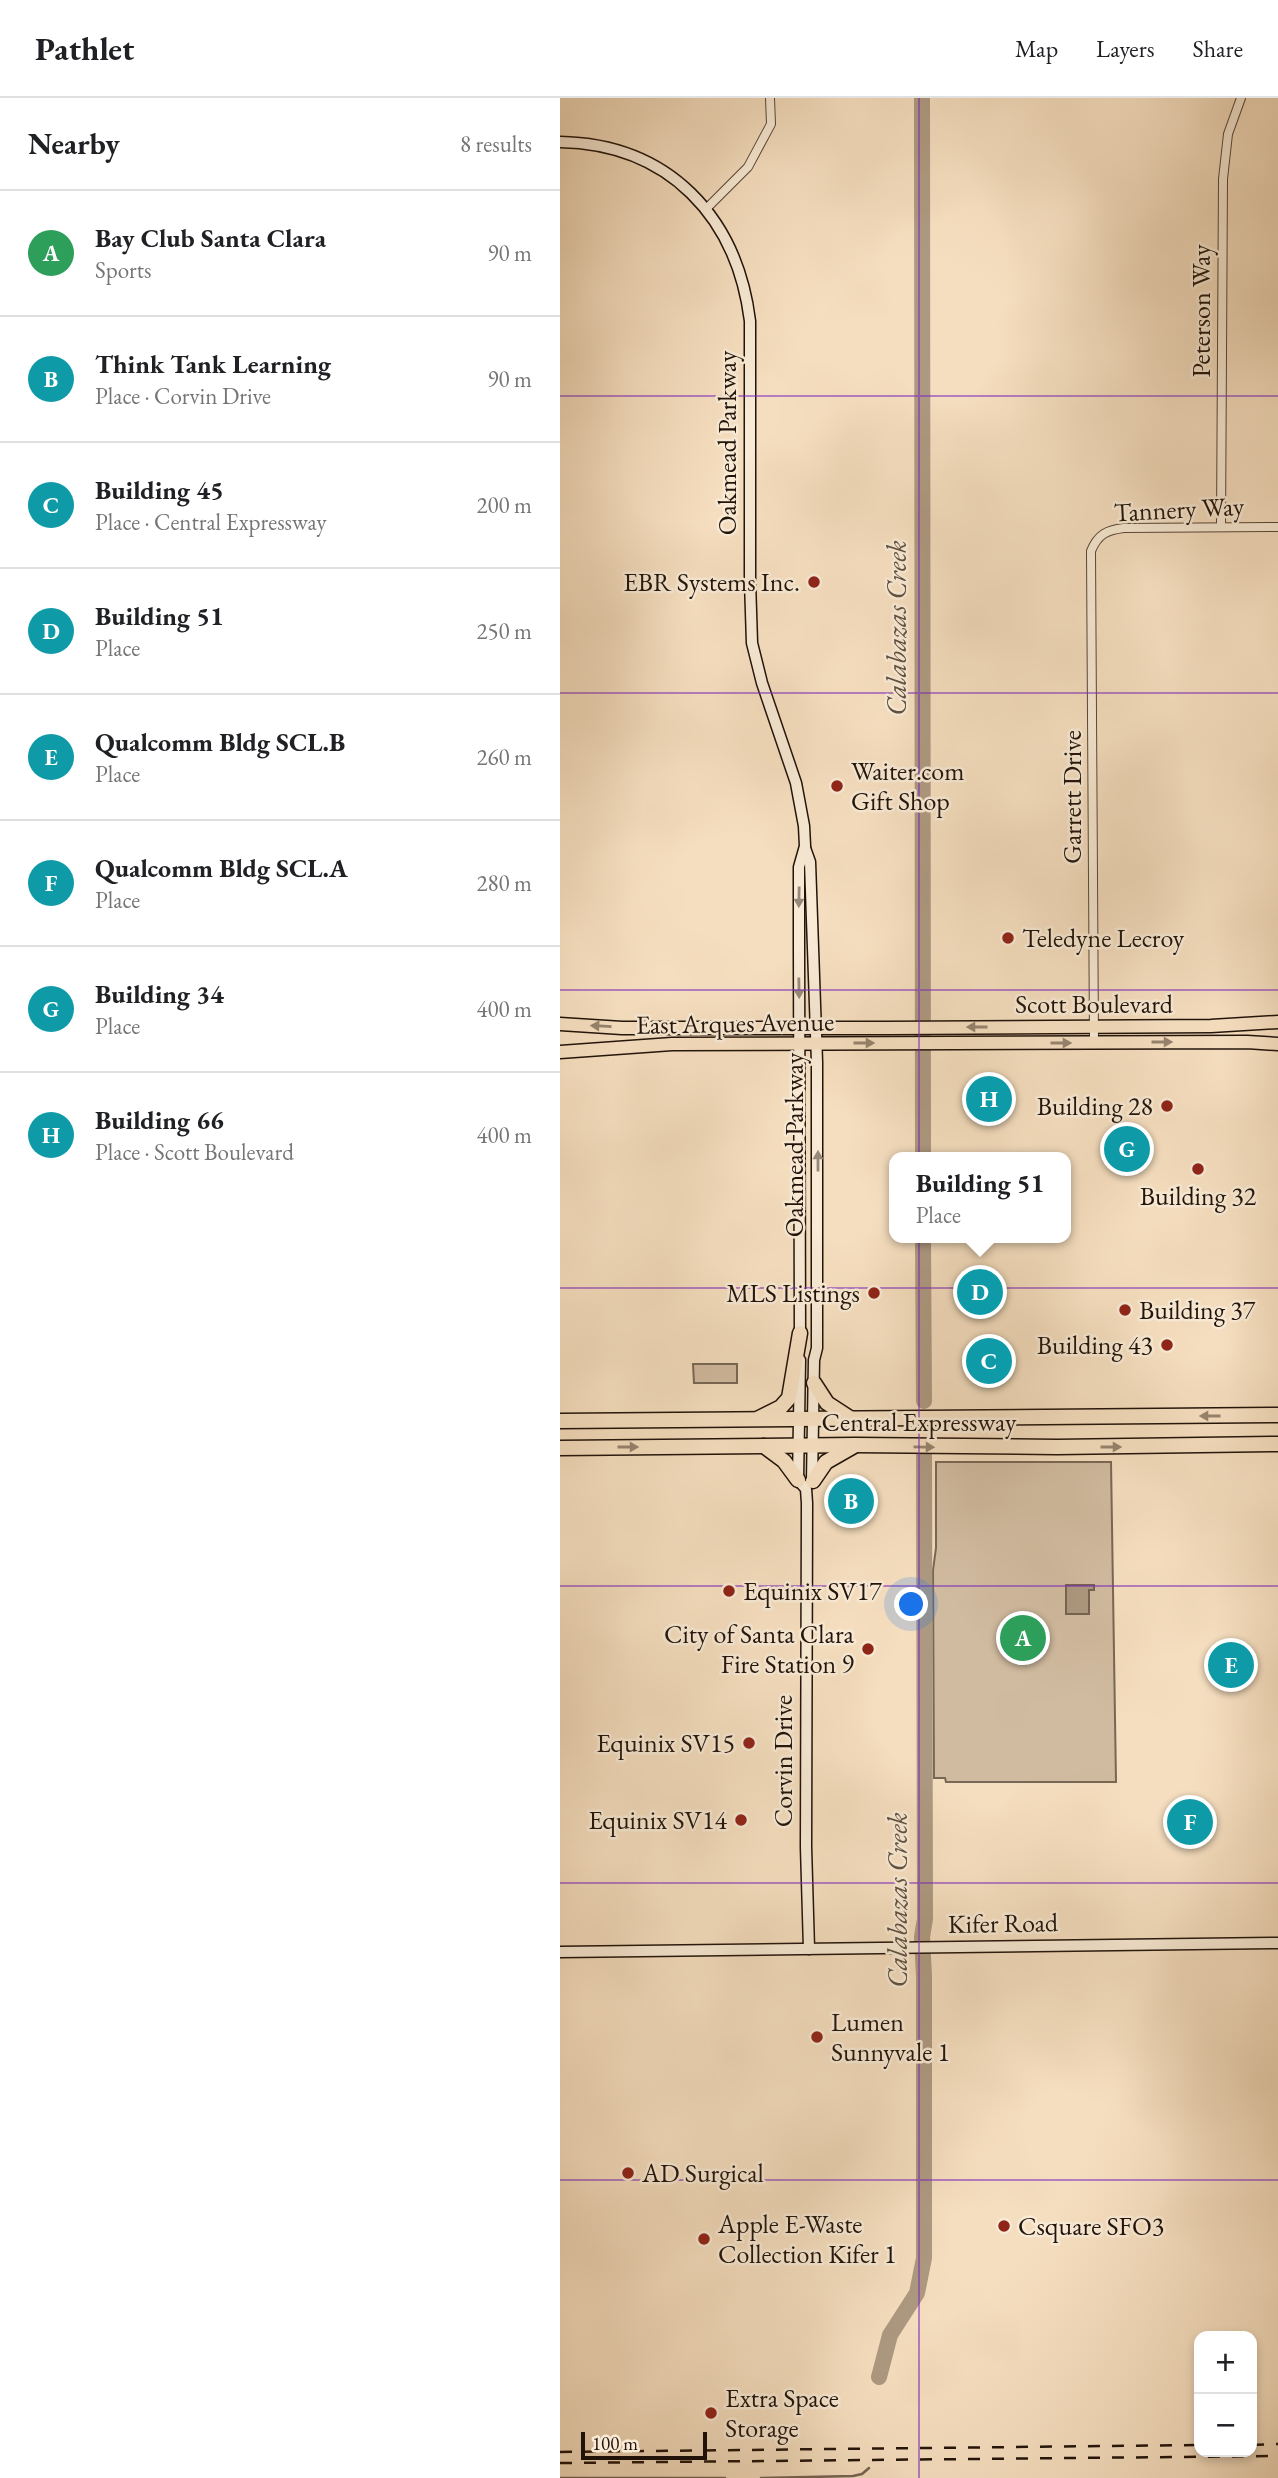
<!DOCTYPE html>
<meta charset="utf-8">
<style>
body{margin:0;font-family:"EB Garamond",serif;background:#f2f2f2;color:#202124}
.controls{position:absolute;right:21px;bottom:21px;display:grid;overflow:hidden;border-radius:14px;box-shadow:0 4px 10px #0003}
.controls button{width:63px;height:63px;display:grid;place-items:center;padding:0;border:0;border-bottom:2px solid #e0e0e0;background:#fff;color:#202124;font:35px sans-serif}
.scale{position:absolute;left:21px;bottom:18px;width:126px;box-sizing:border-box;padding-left:7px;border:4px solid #21130a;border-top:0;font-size:19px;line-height:24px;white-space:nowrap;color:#21130a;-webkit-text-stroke:5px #f8ead5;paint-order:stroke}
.you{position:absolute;left:352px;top:1507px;width:24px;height:24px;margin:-18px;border:5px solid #fff;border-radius:50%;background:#1a73e8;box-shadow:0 0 0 10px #1a73e833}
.badge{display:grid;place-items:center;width:46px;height:46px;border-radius:50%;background:#2563eb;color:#fff;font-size:23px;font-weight:700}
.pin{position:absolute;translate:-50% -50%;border:4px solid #fff;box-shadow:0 2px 7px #0006}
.popup{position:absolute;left:329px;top:1054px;width:182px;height:91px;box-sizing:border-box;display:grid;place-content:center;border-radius:14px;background:#fff;filter:drop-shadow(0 2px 5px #0005);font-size:23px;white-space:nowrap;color:#757577}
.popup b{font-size:26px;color:#202124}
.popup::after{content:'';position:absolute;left:50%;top:100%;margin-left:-14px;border:14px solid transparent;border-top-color:#fff}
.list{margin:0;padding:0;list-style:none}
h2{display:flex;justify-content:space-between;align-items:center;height:91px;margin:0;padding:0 28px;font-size:30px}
h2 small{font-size:23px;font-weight:400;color:#757577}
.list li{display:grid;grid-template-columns:46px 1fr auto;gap:21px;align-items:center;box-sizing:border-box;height:126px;padding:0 28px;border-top:2px solid #e0e0e0}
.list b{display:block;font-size:26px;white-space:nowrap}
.list p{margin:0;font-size:23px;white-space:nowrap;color:#757577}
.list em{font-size:23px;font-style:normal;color:#757577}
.map{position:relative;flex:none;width:718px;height:2380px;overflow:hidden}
header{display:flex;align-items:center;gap:42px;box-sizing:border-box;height:98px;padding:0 35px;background:#fff;border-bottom:2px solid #e0e0e0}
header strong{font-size:33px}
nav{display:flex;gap:38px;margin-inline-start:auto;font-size:24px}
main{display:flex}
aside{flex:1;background:#fff}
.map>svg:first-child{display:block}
.green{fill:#d1bba0;stroke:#796755;stroke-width:2}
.water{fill:#ad9981;stroke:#756351;stroke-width:2}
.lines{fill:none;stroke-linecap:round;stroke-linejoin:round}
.stream{stroke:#756351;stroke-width:2.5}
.river{stroke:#ad9981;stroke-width:16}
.street-casing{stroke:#564637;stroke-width:10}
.secondary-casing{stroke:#21130a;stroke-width:13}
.primary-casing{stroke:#21130a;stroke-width:15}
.highway-casing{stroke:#21130a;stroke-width:17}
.street{stroke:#f8ead5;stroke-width:8}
.secondary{stroke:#f8ead5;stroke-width:10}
.primary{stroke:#f5debf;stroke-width:12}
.highway{stroke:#f5debf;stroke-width:14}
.rail{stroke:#21130a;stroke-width:2.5;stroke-dasharray:12 12;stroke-linecap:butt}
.oneway{fill:#97897a}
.oneway2{fill:#96836e}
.grid{fill:none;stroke:#7b2cbf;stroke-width:2;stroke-opacity:0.55}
.poi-dot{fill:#8f2418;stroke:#f8ead5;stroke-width:2.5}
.labels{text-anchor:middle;stroke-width:5;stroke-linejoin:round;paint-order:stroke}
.street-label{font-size:26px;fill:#21130a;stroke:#f8ead5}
.poi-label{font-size:26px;fill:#21130a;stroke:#f8ead5;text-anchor:start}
.water-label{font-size:28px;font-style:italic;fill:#604f40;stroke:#f8ead5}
</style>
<header>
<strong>Pathlet</strong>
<nav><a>Map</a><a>Layers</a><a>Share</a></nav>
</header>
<main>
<aside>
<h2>Nearby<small>8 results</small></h2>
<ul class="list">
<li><span class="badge" style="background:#2e9e5b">A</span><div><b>Bay Club Santa Clara</b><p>Sports</p></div><em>90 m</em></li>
<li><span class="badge" style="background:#0f9aa8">B</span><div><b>Think Tank Learning</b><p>Place · Corvin Drive</p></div><em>90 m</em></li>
<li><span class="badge" style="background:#0f9aa8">C</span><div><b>Building 45</b><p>Place · Central Expressway</p></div><em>200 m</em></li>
<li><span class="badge" style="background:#0f9aa8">D</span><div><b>Building 51</b><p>Place</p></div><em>250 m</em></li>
<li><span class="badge" style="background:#0f9aa8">E</span><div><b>Qualcomm Bldg SCL.B</b><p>Place</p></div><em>260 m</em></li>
<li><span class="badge" style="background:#0f9aa8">F</span><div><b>Qualcomm Bldg SCL.A</b><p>Place</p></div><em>280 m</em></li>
<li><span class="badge" style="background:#0f9aa8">G</span><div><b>Building 34</b><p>Place</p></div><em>400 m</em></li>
<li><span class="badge" style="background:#0f9aa8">H</span><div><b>Building 66</b><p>Place · Scott Boulevard</p></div><em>400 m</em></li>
</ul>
</aside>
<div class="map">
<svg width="718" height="2380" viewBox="0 0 718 2380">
<rect width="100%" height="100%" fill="#f5debf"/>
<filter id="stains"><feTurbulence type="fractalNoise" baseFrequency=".00286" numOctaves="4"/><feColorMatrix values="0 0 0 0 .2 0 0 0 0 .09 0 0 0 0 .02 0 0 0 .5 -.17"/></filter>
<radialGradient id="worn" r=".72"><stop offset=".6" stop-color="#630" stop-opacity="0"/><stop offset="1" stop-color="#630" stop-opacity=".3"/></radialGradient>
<!-- green -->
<g class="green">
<path d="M133,1266H177V1285H134Z"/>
<path d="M376,1364H551L556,1684H386L385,1680H374L373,1472L376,1450Z"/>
</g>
<!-- water -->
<g class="water">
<path d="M506,1487H534V1492H529V1516H506Z"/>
<path d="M453,1532H464L465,1540L476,1541V1551C466,1560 454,1559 444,1551V1541L451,1540Z"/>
</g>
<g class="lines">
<!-- stream -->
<g class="stream">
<path d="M0,2380H165"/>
<path d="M201,2380L293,2378L302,2376L309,2370"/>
</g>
<!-- river -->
<g class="river">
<path d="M362,0L363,1059"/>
<path d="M363,1140L364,1303"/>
<path d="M319,2279L330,2237L357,2195L364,2160V1878L362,1839L365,1821L364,1357"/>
</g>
<!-- street casing -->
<g class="street-casing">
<g id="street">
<path d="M147,110L188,69L211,26L210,0"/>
<path d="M661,429L663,81L668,36L681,0"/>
<path d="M534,944L531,453C538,436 547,432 564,430L718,429"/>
</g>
</g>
<!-- secondary casing -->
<g class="secondary-casing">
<g id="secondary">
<path d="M0,44C109,46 177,119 190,223V483L192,545L202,585L236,685L244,728L245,748L239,769V851L240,1242"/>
<path d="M245,750L250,764L257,964V1250L254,1262L252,1383"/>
<path d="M240,1262L238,1382L246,1391L247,1405L246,1749L249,1851"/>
<path d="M0,1854L718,1845"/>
</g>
</g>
<!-- primary casing -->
<g class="primary-casing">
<g id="primary">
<path d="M0,926L62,930H328L651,928L718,924"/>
<path d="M0,954L112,946L687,944L718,946"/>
</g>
</g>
<!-- highway casing -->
<g class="highway-casing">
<g id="highway">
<path d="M254,1285L267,1305L290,1320"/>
<path d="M199,1320L221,1309L229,1300L240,1235"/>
<path d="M0,1323L718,1317"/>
<path d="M204,1348L224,1363L238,1382"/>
<path d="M0,1350L295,1347L497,1349L718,1346"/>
<path d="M253,1383L266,1364L294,1348"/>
</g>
</g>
<!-- street -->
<use href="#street" class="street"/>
<!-- secondary -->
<use href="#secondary" class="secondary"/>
<!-- primary -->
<use href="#primary" class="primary"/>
<!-- highway -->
<use href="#highway" class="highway"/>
<!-- rail -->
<g class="rail">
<path d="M692,2347L718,2346"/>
<path d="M0,2354L639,2347"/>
<path d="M0,2365L718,2358"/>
</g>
</g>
<!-- one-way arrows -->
<defs><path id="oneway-solid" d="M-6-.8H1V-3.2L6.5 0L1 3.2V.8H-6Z" transform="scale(1.75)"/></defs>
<g class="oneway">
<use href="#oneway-solid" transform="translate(239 799) rotate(91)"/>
<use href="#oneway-solid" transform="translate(239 890) rotate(89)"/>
<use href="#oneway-solid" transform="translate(258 1063) rotate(-90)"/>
</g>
<g class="oneway2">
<use href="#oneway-solid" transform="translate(41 928) rotate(-177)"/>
<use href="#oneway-solid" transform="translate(417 929) rotate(180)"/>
<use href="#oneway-solid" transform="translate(602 944)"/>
<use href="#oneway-solid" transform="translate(304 945)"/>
<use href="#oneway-solid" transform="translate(501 945)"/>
<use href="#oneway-solid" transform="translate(650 1318) rotate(180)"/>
<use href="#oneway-solid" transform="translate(68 1349)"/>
<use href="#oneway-solid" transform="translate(364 1349) rotate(1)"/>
<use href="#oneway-solid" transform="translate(551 1349)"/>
</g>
<!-- grid -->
<path class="grid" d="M359,0V2380M0,298H718M0,595H718M0,892H718M0,1190H718M0,1488H718M0,1785H718M0,2082H718"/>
<!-- markers -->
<g class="poi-dot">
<circle cx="254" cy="484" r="7"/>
<circle cx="277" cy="688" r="7"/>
<circle cx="448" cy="840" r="7"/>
<circle cx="607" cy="1008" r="7"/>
<circle cx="638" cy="1071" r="7"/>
<circle cx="314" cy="1195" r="7"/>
<circle cx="565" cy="1212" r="7"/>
<circle cx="607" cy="1247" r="7"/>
<circle cx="169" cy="1493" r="7"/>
<circle cx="308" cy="1551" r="7"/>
<circle cx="189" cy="1645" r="7"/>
<circle cx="181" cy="1722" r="7"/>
<circle cx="257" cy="1939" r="7"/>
<circle cx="68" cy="2075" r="7"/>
<circle cx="444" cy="2128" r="7"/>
<circle cx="144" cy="2141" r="7"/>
<circle cx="151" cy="2315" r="7"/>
</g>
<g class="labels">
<!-- street labels -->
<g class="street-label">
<text transform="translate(641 213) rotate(-90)" y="9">Peterson Way</text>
<text transform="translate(167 345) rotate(-90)" y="9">Oakmead Parkway</text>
<text transform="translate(619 411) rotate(-3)" y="9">Tannery Way</text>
<text transform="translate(512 699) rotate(-90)" y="9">Garrett Drive</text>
<text x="534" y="915">Scott Boulevard</text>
<text transform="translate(175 925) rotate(-1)" y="9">East Arques Avenue</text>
<text transform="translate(234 1047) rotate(-90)" y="9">Oakmead Parkway</text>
<text x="359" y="1333">Central Expressway</text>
<text transform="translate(223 1663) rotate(-90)" y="9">Corvin Drive</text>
<text transform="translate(443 1825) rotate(-1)" y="9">Kifer Road</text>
</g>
<!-- poi labels -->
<g class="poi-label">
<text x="240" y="493" text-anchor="end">EBR Systems Inc.</text>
<text x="291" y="682">Waiter.com<tspan x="291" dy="30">Gift Shop</tspan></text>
<text x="462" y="849">Teledyne Lecroy</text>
<text x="593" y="1017" text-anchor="end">Building 28</text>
<text x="638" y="1107" text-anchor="middle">Building 32</text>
<text x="300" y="1204" text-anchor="end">MLS Listings</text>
<text x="579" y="1221">Building 37</text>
<text x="593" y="1256" text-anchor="end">Building 43</text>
<text x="183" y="1502">Equinix SV17</text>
<text x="294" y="1545" text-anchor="end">City of Santa Clara<tspan x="294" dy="30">Fire Station 9</tspan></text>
<text x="175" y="1654" text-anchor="end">Equinix SV15</text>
<text x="167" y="1731" text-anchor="end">Equinix SV14</text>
<text x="271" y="1933">Lumen<tspan x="271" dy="30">Sunnyvale 1</tspan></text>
<text x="82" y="2084">AD Surgical</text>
<text x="158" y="2135">Apple E-Waste<tspan x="158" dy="30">Collection Kifer 1</tspan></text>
<text x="458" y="2137">Csquare SFO3</text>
<text x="165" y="2309">Extra Space<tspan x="165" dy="30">Storage</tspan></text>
</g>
<!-- water labels -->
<g class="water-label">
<text transform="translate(336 530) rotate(-90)" y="10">Calabazas Creek</text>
<text transform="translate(337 1802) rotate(-90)" y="10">Calabazas Creek</text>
</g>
</g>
<rect width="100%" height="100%" filter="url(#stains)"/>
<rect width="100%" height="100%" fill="url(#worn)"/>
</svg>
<div class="controls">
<button>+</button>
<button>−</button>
</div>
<div class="scale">100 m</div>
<div class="you"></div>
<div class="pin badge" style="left:463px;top:1540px;background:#2e9e5b">A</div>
<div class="pin badge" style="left:291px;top:1403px;background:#0f9aa8">B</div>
<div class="pin badge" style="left:429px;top:1263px;background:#0f9aa8">C</div>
<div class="pin badge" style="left:420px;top:1194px;background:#0f9aa8">D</div>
<div class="popup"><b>Building 51</b>Place</div>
<div class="pin badge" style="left:671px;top:1567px;background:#0f9aa8">E</div>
<div class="pin badge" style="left:630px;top:1724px;background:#0f9aa8">F</div>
<div class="pin badge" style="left:567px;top:1051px;background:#0f9aa8">G</div>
<div class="pin badge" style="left:429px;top:1001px;background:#0f9aa8">H</div>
</div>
</main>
